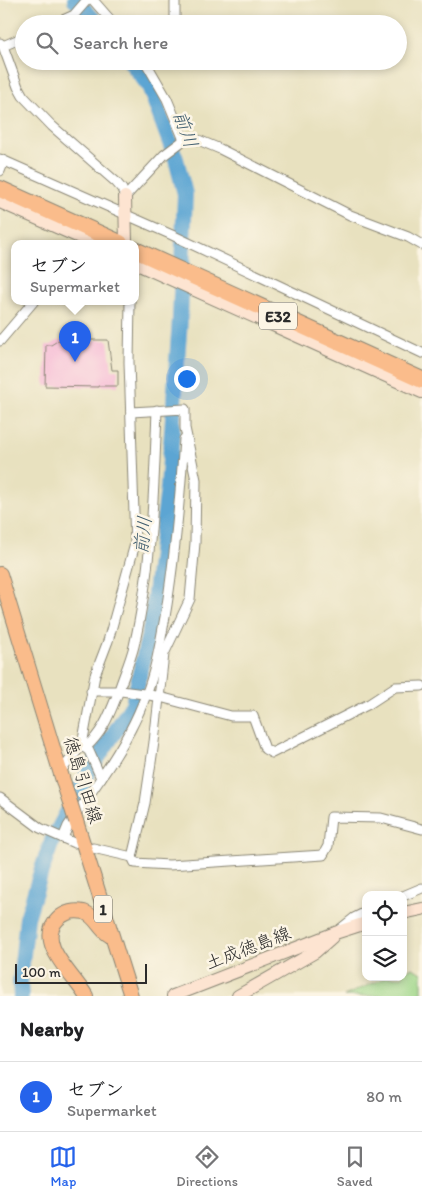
<!DOCTYPE html>
<meta charset="utf-8">
<style>
body{margin:0;font-family:Itim,"Klee One",sans-serif;background:#f2f2f2;color:#202124}
.controls{position:absolute;right:15px;bottom:15px;display:grid;overflow:hidden;border-radius:10px;box-shadow:0 2px 8px #0003}
.controls button{width:45px;height:45px;display:grid;place-items:center;padding:0;border:0;border-bottom:1px solid #e0e0e0;background:#fff;color:#202124;font:25px sans-serif}
.scale{position:absolute;left:15px;bottom:12px;width:132px;box-sizing:border-box;padding-left:5px;border:2px solid #2b2b2b;border-top:0;font-size:14px;line-height:18px;white-space:nowrap;color:#2b2b2b;-webkit-text-stroke:4px #fcf5e5;paint-order:stroke}
.you{position:absolute;left:186px;top:378px;width:18px;height:18px;margin:-12px;border:4px solid #fff;border-radius:50%;background:#1a73e8;box-shadow:0 0 0 8px #1a73e833}
.badge{display:grid;place-items:center;width:32px;height:32px;border-radius:50%;background:#2563eb;color:#fff;font-size:16px;font-weight:700}
.pin{position:absolute;translate:-50% -41px;filter:drop-shadow(0 1px 2px #0008)}
.pin::after{content:'';position:absolute;top:26px;width:18px;height:15px;background:inherit;clip-path:polygon(0 0,100% 0,50% 100%)}
.popup{position:absolute;left:11px;top:240px;width:128px;height:65px;box-sizing:border-box;display:grid;place-content:center;border-radius:10px;background:#fff;filter:drop-shadow(0 1px 4px #0005);font-size:16px;white-space:nowrap;color:#757577}
.popup b{font-size:19px;color:#202124}
.popup::after{content:'';position:absolute;left:50%;top:100%;margin-left:-10px;border:10px solid transparent;border-top-color:#fff}
.list{margin:0;padding:0;list-style:none}
h2{display:flex;justify-content:space-between;align-items:center;height:65px;margin:0;padding:0 20px;font-size:21px}
h2 small{font-size:16px;font-weight:400;color:#757577}
.list li{display:grid;grid-template-columns:32px 1fr auto;gap:15px;align-items:center;box-sizing:border-box;height:70px;padding:0 20px;border-top:1px solid #e0e0e0}
.list b{display:block;font-size:19px;white-space:nowrap}
.list p{margin:0;font-size:16px;white-space:nowrap;color:#757577}
.list em{font-size:16px;font-style:normal;color:#757577}
.icon{flex:none;width:28px;height:28px;fill:none;stroke:currentColor;stroke-width:2;stroke-linecap:round;stroke-linejoin:round}
.map{position:relative;flex:none;width:422px;height:996px;overflow:hidden}
.search{position:absolute;background:#fff;box-shadow:0 2px 8px #0003;left:15px;right:15px;top:15px;height:55px;display:flex;align-items:center;gap:12px;box-sizing:border-box;padding:0 18px;border-radius:28px;color:#757577;font-size:19px}
.sheet{height:135px;background:#fff}
nav{display:flex;justify-content:space-around;align-items:center;box-sizing:border-box;height:70px;border-top:1px solid #e0e0e0;background:#fff;font-size:14px;color:#757577}
nav a{display:grid;justify-items:center;gap:2px}
nav .on{color:#2563eb}
.map>svg:first-child{display:block}
.garden{fill:#9cd688;stroke:#64805a}
.lines{fill:none;stroke-linecap:round;stroke-linejoin:round}
.river{stroke:#5ba5d3;stroke-width:16}
.building{fill:#f4a9d1}
.street-casing{stroke:#8a8675;stroke-width:11}
.secondary-casing{stroke:#8a8675;stroke-width:14}
.primary-casing{stroke:#8a8675;stroke-width:16}
.highway-casing{stroke:#8a8675;stroke-width:18}
.street{stroke:#fff;stroke-width:9}
.secondary{stroke:#fde4d1;stroke-width:12}
.primary{stroke:#fabc8b;stroke-width:14}
.highway{stroke:#fabc8b;stroke-width:16}
.primary-bridge-casing{stroke:#8a8675;stroke-width:16;stroke-linecap:butt}
.primary-bridge{stroke:#fabc8b;stroke-width:14}
.labels{text-anchor:middle;stroke-width:5;stroke-linejoin:round;paint-order:stroke}
.shield{fill:#fcf5e5;stroke:#6a6863;stroke-width:1}
.shield-label{font-size:16px;font-weight:bold;fill:#2b2b2b}
.street-label{font-size:18px;fill:#2b2b2b;stroke:#fcf5e5}
.water-label{font-size:19px;font-style:italic;fill:#3e5c6e;stroke:#fcf5e5}
</style>
<div class="map">
<svg width="422" height="996" viewBox="0 0 422 996">
<rect width="100%" height="100%" fill="#fcf5e5"/>
<filter id="ink" filterUnits="userSpaceOnUse"><feTurbulence type="fractalNoise" baseFrequency=".02" numOctaves="2"/><feDisplacementMap in="SourceGraphic" scale="10" xChannelSelector="R" yChannelSelector="G"/><feConvolveMatrix kernelMatrix="1 2 1 2 8 2 1 2 1" color-interpolation-filters="sRGB"/></filter>
<filter id="wash" filterUnits="userSpaceOnUse"><feTurbulence type="fractalNoise" baseFrequency=".0096" numOctaves="4" result="noise"/><feDisplacementMap in="SourceGraphic" scale="20" xChannelSelector="R" yChannelSelector="G"/><feGaussianBlur stdDeviation="1.12" result="paint"/><feColorMatrix in="noise" values="0 0 0 0 0 0 0 0 0 0 0 0 0 0 0 0 0 1.4 0 .05"/><feComposite in="paint" operator="in"/></filter>
<g filter="url(#wash)">
<rect width="100%" height="100%" fill="#e8e1bf"/>
<!-- garden -->
<path class="garden" d="M412,968L422,973V996H344L387,977H403V971Z"/>
<g class="lines">
<!-- river -->
<g class="river">
<path d="M75,0L98,24"/>
<path d="M21,996L20,982L27,918L41,872L52,841L88,773L133,704L151,626L168,488L180,319L185,194L176,159L149,86L130,61"/>
</g>
</g>
<g id="blocks">
<!-- building -->
<path class="building" d="M59,340H108L112,370H118V386H98V387L45,386L46,345H51Z"/>
</g>
</g>
<g filter="url(#ink)">
<use href="#blocks" fill-opacity="0" stroke="#8a8675" stroke-width="1"/>
<g class="lines">
<!-- street casing -->
<g class="street-casing">
<g id="street">
<path d="M93,0L114,24"/>
<path d="M175,0V24"/>
<path d="M54,24L74,15L87,0"/>
<path d="M0,43L3,46L18,87L23,96L52,126L116,182L122,189L125,197L164,155L184,140L196,139L220,149L350,215L408,237L422,245"/>
<path d="M3,46L24,37"/>
<path d="M145,61L167,99L184,140"/>
<path d="M0,159L172,235L422,353"/>
<path d="M0,171L4,161"/>
<path d="M0,341L34,301"/>
<path d="M131,412L185,409V428L196,480L195,543L190,599L164,654L154,742L145,803L132,857"/>
<path d="M91,691H121L144,694L160,697L231,716H253L265,749L272,753L369,704L395,687L422,686"/>
<path d="M85,748C103,733 110,713 118,693C123,677 130,662 134,646C152,568 154,489 157,410"/>
<path d="M60,772L82,745L95,675L108,641L135,544L129,362L130,301"/>
<path d="M101,778C119,752 135,725 146,695C156,670 160,643 165,617C175,558 180,499 184,439"/>
<path d="M0,798L40,828L74,843"/>
<path d="M63,838L68,826L101,778L89,751L82,745"/>
<path d="M93,848L132,857L135,863L169,865L323,855L328,846L331,817L381,818L422,829"/>
<path d="M403,896L422,888"/>
<path d="M339,930L354,918L366,912"/>
</g>
</g>
<!-- secondary casing -->
<g class="secondary-casing">
<g id="secondary">
<path d="M125,197L126,243"/>
<path d="M0,202L93,243"/>
<path d="M135,263L422,392"/>
<path d="M403,913L422,909"/>
<path d="M173,996L335,933L366,923"/>
<path d="M238,996L315,952L332,937"/>
</g>
</g>
<!-- primary casing -->
<g class="primary-casing">
<g id="primary">
<path d="M0,574L64,784"/>
<path d="M76,821L131,996"/>
<path d="M86,996C74,975 34,942 58,919C65,912 75,910 84,912C96,916 99,929 109,935"/>
</g>
</g>
<!-- highway casing -->
<g class="highway-casing">
<g id="highway">
<path d="M0,189L120,243"/>
<path d="M135,250L422,380"/>
</g>
</g>
<!-- street -->
<use href="#street" class="street"/>
<!-- secondary -->
<use href="#secondary" class="secondary"/>
<!-- primary -->
<use href="#primary" class="primary"/>
<!-- highway -->
<use href="#highway" class="highway"/>
<!-- primary-bridge casing -->
<g class="primary-bridge-casing">
<path id="primary-bridge" d="M64,784L76,821"/>
</g>
<!-- primary-bridge -->
<use href="#primary-bridge" class="primary-bridge"/>
</g>
</g>
<g class="labels">
<!-- shield labels -->
<g class="shield">
<rect x="259" y="302.5" width="38" height="27" rx="4"/>
<rect x="94" y="895.5" width="18" height="27" rx="4"/>
</g>
<g class="shield-label">
<text x="278" y="322">E32</text>
<text x="103" y="915">1</text>
</g>
<!-- street labels -->
<g class="street-label">
<text transform="translate(83 780) rotate(73)" y="6">徳島引田線</text>
<text transform="translate(248 948) rotate(-21)" y="6">土成徳島線</text>
</g>
<!-- water labels -->
<g class="water-label">
<text transform="translate(186 129) rotate(70)" y="7">前川</text>
<text transform="translate(142 535) rotate(-83)" y="7">前川</text>
</g>
</g>
</svg>
<div class="controls">
<button><svg class="icon" aria-label="locate" viewBox="0 0 24 24"><circle cx="12" cy="12" r="6"/><path d="M12 2v4M12 18v4M2 12h4M18 12h4"/></svg></button>
<button><svg class="icon" aria-label="layers" viewBox="0 0 24 24"><path d="M12 4l9 5-9 5-9-5zM3 14l9 5 9-5"/></svg></button>
</div>
<div class="scale">100 m</div>
<div class="you"></div>
<div class="pin badge" style="left:75px;top:362px">1</div>
<div class="popup"><b>セブン</b>Supermarket</div>
<div class="search"><svg class="icon" aria-label="search" viewBox="0 0 24 24"><circle cx="10" cy="10" r="6"/><path d="M15 15l6 6"/></svg>Search here</div>
</div>
<section class="sheet">
<h2>Nearby<small></small></h2>
<ul class="list">
<li><span class="badge">1</span><div><b>セブン</b><p>Supermarket</p></div><em>80 m</em></li>
</ul>
</section>
<nav>
<a class="on"><svg class="icon" aria-label="map" viewBox="0 0 24 24"><path d="M3 6l6-2 6 2 6-2v14l-6 2-6-2-6 2zM9 4v14M15 6v14"/></svg>Map</a>
<a><svg class="icon" aria-label="directions" viewBox="0 0 24 24"><path d="M12 3l9 9-9 9-9-9zM9 14v-3h6M13 9l2 2-2 2"/></svg>Directions</a>
<a><svg class="icon" aria-label="saved" viewBox="0 0 24 24"><path d="M7 4h10v16l-5-4-5 4z"/></svg>Saved</a>
</nav>
